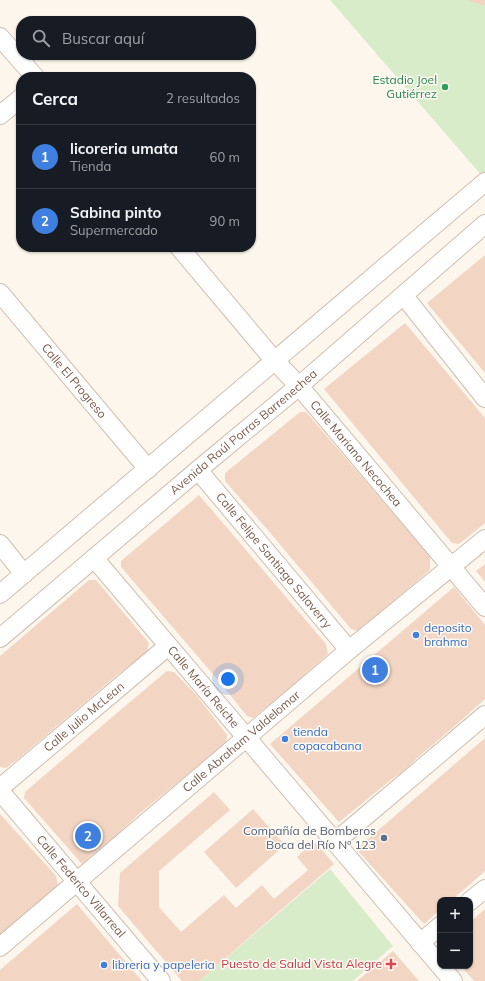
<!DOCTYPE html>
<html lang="es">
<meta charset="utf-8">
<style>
body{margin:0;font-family:Mulish,sans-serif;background:#20242c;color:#f1f3f6}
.controls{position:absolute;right:12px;bottom:12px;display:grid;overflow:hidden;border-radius:8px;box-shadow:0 1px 3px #0004}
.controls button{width:36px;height:36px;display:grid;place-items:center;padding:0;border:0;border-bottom:1px solid #363941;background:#171b24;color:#f1f3f6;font:20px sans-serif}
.you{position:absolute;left:228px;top:679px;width:14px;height:14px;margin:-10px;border:3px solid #fff;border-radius:50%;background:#1a73e8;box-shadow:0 0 0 6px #1a73e833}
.badge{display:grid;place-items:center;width:26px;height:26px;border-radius:50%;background:#e76f51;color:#fff;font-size:13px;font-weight:700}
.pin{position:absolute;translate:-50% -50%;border:2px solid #fff;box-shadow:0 1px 4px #0006}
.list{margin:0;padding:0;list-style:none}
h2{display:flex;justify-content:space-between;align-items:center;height:52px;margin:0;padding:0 16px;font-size:17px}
h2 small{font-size:13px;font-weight:400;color:#9ea1a6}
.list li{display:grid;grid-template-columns:26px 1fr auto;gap:12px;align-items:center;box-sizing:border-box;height:64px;padding:0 16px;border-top:1px solid #363941}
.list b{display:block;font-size:15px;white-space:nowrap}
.list p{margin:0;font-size:13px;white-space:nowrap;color:#9ea1a6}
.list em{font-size:13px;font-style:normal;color:#9ea1a6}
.icon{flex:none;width:22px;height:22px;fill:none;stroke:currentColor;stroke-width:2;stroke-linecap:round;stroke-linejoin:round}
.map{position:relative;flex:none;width:485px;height:981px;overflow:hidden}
.search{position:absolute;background:#171b24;box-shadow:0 1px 3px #0004;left:16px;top:16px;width:240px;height:44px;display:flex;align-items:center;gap:10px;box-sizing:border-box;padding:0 14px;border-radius:16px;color:#9ea1a6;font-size:15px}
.panel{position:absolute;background:#171b24;box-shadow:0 1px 3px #0004;left:16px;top:72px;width:240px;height:180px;border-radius:16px}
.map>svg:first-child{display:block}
.green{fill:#d8ecc9}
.building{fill:#f3d5c3}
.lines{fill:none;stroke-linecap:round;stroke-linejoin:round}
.minor-casing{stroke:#d1beb0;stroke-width:20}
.minor{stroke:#fff;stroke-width:18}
.leisure-dot{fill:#2e9e5b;stroke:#fffaf3;stroke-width:1.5}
.shop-dot{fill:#3f7fe0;stroke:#fffaf3;stroke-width:1.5}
.service-dot{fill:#5c6f8a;stroke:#fffaf3;stroke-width:1.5}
.health-dot{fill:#e0444e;stroke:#fffaf3;stroke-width:1.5}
.labels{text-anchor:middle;stroke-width:3;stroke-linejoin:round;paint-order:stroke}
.leisure-label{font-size:12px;fill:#27864d;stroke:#fffaf3;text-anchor:end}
.street-label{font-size:12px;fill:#7a5c4d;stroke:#fffaf3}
.shop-label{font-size:12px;fill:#366cbe;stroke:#fffaf3;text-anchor:start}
.service-label{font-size:12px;fill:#4e5e75;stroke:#fffaf3;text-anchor:end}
.health-label{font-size:12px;fill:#be3a42;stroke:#fffaf3;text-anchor:end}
</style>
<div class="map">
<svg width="485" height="981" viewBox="0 0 485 981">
<rect width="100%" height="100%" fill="#fdf6ec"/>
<!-- green -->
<g class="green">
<path d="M330,0H485V175L483,177Z"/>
<path d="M330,869L393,946L353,981H199Z"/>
</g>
<!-- building -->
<g class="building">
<path d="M467,0H485V6Z"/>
<path d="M485,255V373L427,303Z"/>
<path d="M405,323L485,418V523L459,544L452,543L324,389Z"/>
<path d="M300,412H306L430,556V570L358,631L351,629L267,529L225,481V473Z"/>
<path d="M199,495L326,644L328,654L291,687L253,718L247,716L218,680L121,567V561Z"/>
<path d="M485,564V582L476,571Z"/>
<path d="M89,580H96L149,643L147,652L117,675L18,759L6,768L0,767V656Z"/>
<path d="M454,587L485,625V699L456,725L417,758L404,771L392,779L339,822L270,744Z"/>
<path d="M167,671L174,672L197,696L227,735L226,743L140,813L112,839L96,851L82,864L24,798L25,792L81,744L111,718Z"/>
<path d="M485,738V871L452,900H440V910L424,924L359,852L360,846Z"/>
<path d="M214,792L230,810L159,871V907L181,932L224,895L236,908L262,885L274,899L308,870L297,857L314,841L334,864L199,981H182L118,906L120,873Z"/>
<path d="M253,809L285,845L236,888L204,852Z"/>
<path d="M0,814L56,876L58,885L0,936Z"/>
<path d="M77,904L102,934L142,981H0V970Z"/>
<path d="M485,909V981H474L461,966H470V922Z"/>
<path d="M393,951L419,981H357Z"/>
</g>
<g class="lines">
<!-- minor casing -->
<g class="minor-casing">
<g id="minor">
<path d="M0,37L35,77"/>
<path d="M0,115L21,98"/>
<path id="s1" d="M179,247L274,360L299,386L485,607"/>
<path id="s2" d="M0,293L148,469"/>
<path d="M404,296L485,398"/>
<path id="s3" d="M198,470L349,650"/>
<path d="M0,544L24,574"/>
<path id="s4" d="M94,558L453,981"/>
<path d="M0,594L485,182"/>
<path id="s5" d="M0,638L198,470L299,386L485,224"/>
<path id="s6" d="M0,788L168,646"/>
<path id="s7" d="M0,791L161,981"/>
<path d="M335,842L485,715"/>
<path d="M470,901L485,889"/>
<path d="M420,943L440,926"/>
<path id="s8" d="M0,947L349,650L485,539"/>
</g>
</g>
<!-- minor -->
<use href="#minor" class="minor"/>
</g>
<!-- markers -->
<circle class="leisure-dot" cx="445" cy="87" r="4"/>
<g class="shop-dot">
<circle cx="416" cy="635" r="4"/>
<circle cx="285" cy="739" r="4"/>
<circle cx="104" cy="965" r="4"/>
</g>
<circle class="service-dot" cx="384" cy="838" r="4"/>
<path class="health-dot" d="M389 958h4v4h4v4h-4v4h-4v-4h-4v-4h4z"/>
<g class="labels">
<!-- leisure labels -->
<g class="leisure-label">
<text x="437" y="84">Estadio Joel<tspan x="437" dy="14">Gutiérrez</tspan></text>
</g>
<!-- street labels -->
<g class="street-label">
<text dy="4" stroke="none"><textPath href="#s2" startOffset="115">Calle El Progreso</textPath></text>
<text dy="4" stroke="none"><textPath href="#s5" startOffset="319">Avenida Raúl Porras Barrenechea</textPath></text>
<text dy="4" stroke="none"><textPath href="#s1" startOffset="272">Calle Mariano Necochea</textPath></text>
<text dy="4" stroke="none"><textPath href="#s3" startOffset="118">Calle Felipe Santiago Salaverry</textPath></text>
<text dy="4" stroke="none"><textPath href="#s4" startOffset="169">Calle María Reiche</textPath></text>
<text dy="4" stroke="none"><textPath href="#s6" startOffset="110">Calle Julio McLean</textPath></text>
<text dy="4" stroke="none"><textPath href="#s8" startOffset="317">Calle Abraham Valdelomar</textPath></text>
<text dy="4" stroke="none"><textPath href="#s7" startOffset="125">Calle Federico Villarreal</textPath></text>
</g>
<!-- shop labels -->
<g class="shop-label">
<text x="424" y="632">deposito<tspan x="424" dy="14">brahma</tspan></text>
<text x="293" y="736">tienda<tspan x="293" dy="14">copacabana</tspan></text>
<text x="112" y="969">libreria y papeleria</text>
</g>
<!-- service labels -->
<g class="service-label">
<text x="376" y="835">Compañía de Bomberos<tspan x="376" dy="14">Boca del Río Nº 123</tspan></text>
</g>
<!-- health labels -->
<g class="health-label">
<text x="382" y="968">Puesto de Salud Vista Alegre</text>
</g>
</g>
</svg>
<div class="controls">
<button>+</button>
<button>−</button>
</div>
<div class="you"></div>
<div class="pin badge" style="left:375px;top:670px;background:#3f7fe0">1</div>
<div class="pin badge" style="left:88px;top:836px;background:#3f7fe0">2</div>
<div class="search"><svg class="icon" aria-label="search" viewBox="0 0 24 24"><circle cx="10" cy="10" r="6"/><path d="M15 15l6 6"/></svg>Buscar aquí</div>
<section class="panel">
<h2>Cerca<small>2 resultados</small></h2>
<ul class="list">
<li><span class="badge" style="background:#3f7fe0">1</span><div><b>licoreria umata</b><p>Tienda</p></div><em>60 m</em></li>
<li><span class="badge" style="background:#3f7fe0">2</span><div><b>Sabina pinto</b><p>Supermercado</p></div><em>90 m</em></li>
</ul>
</section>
</div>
